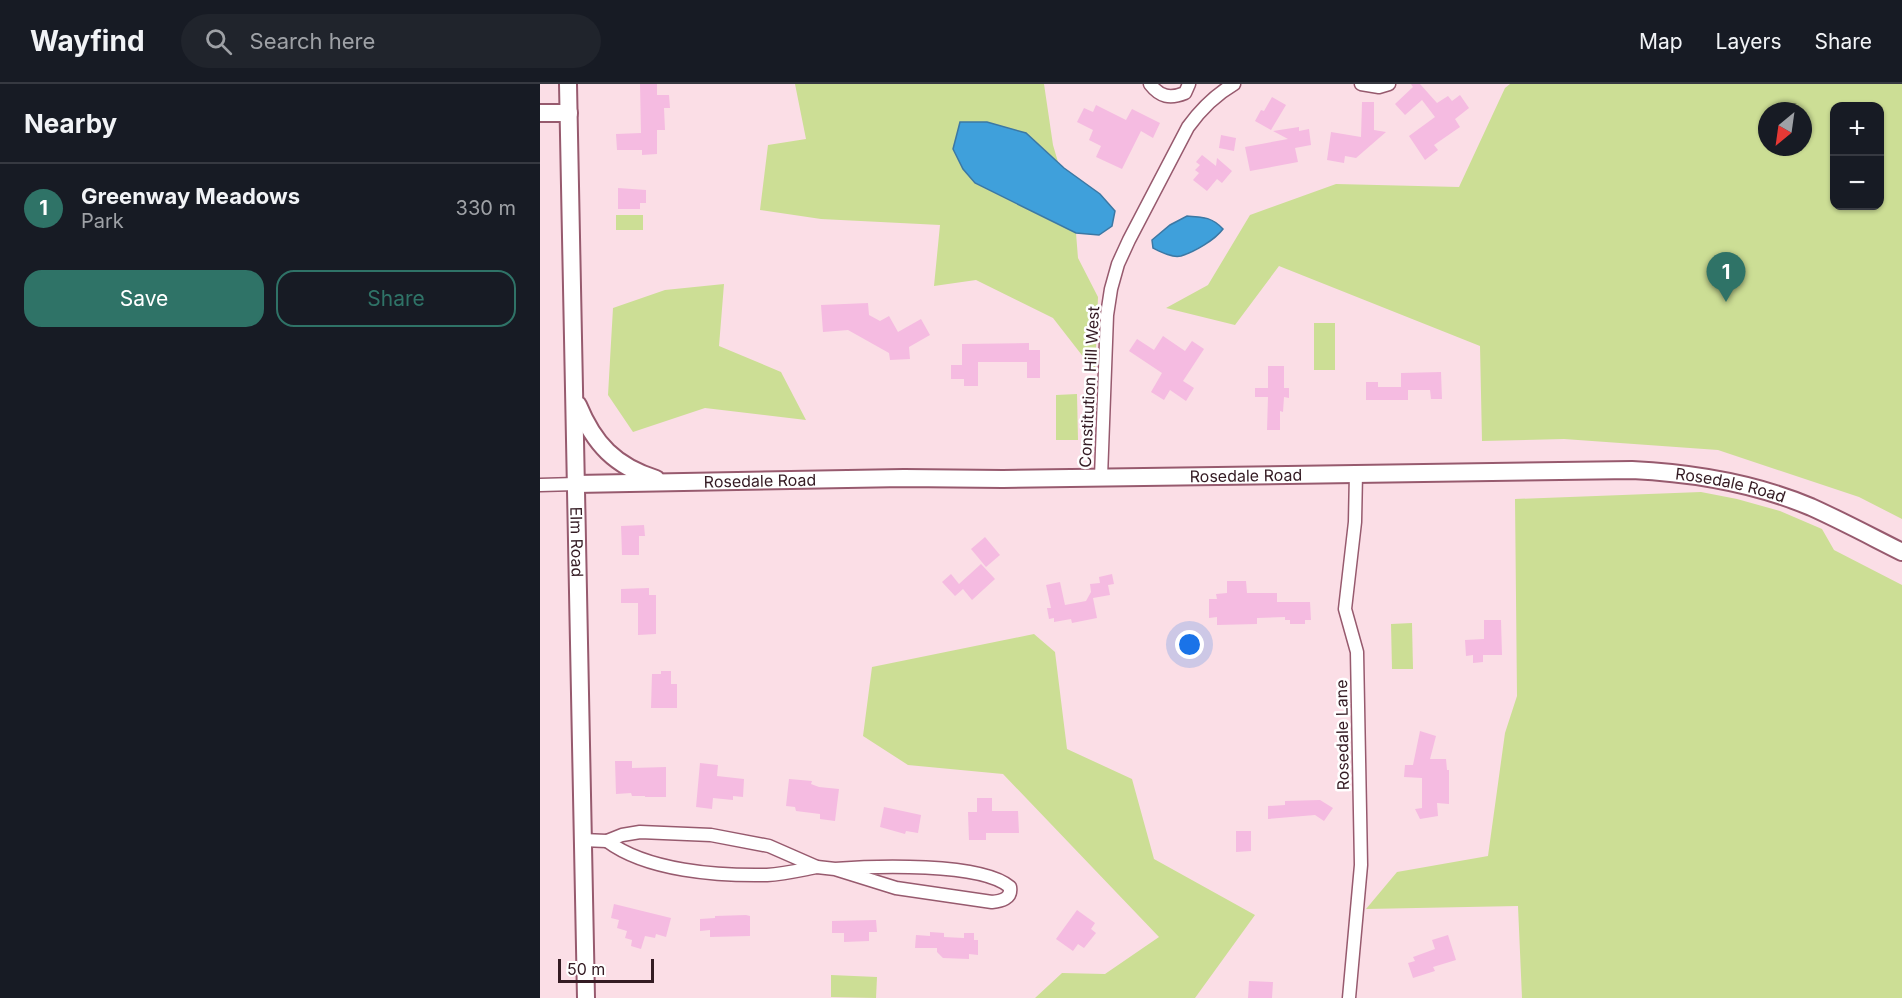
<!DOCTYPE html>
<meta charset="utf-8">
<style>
body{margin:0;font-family:Inter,sans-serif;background:#20242c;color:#f1f3f6}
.controls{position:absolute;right:18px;top:18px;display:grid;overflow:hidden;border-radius:12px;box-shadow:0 2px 4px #0004}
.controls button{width:54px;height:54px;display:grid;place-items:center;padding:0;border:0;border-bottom:2px solid #363941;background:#171b24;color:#f1f3f6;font:30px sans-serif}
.compass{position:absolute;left:1218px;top:18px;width:54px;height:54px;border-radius:50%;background:#171b24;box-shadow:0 2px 4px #0004;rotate:209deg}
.scale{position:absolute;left:18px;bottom:15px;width:96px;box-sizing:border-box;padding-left:6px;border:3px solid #341b23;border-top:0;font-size:16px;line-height:21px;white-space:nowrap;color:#341b23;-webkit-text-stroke:4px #fff;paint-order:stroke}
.you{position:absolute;left:650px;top:561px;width:21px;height:21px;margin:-15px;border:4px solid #fff;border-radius:50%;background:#1a73e8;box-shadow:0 0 0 9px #1a73e833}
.badge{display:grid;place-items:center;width:39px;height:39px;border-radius:50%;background:#2f7367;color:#fff;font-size:20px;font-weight:700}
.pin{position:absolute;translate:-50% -50px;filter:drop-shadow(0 2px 3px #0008)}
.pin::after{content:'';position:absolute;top:32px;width:21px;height:18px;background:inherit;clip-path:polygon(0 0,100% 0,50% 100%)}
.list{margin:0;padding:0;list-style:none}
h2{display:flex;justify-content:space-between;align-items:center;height:78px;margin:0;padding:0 24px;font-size:26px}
h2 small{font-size:20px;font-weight:400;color:#9ea1a6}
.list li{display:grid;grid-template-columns:39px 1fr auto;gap:18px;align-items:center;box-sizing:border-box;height:90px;padding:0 24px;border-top:2px solid #363941}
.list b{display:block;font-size:22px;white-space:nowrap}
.list p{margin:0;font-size:20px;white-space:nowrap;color:#9ea1a6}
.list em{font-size:20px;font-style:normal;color:#9ea1a6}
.actions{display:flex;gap:12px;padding:18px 24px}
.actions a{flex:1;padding:14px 0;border:2px solid #2f7367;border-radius:18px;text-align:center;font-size:21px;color:#2f7367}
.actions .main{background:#2f7367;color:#fff}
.icon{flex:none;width:33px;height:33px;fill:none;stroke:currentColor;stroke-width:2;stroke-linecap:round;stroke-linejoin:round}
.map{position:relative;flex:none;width:1362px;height:914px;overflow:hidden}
header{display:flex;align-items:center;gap:36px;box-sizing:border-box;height:84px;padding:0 30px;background:#171b24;border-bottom:2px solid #363941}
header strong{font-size:28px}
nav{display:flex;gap:33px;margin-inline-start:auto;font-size:21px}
.search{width:420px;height:54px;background:#20242c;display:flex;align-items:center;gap:15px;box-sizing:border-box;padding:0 21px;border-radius:33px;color:#9ea1a6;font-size:22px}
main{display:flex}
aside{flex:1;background:#171b24}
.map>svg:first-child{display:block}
.green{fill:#ccde95;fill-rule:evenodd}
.water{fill:#3fa0db;stroke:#3c78a4;stroke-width:1.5}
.building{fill:#f5bbe1}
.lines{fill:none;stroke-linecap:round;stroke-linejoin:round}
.street-casing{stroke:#975a6e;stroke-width:15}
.secondary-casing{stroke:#975a6e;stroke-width:20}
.street{stroke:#fff;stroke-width:12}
.secondary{stroke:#fff;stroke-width:16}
.labels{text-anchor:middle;stroke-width:5;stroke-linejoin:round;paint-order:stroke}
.street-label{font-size:16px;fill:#341b23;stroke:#fff}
</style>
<header>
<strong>Wayfind</strong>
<div class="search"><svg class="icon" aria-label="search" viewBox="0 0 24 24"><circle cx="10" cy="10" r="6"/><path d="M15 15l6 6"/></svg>Search here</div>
<nav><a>Map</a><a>Layers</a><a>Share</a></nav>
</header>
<main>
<aside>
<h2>Nearby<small></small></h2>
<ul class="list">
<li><span class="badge">1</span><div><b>Greenway Meadows</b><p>Park</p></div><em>330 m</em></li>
</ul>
<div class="actions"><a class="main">Save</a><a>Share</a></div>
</aside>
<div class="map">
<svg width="1362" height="914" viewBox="0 0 1362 914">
<rect width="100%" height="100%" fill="#fbdee6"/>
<!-- green -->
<g class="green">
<path d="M255,0H504L513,61L518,78L486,49L435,99L536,149L538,174L558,213L555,288L513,234L436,196L394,202L400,141L281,135L220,126L228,61L266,55Z"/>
<path d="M970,0H1362V435L1319,413L1178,366L1024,355L942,357L940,262L739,182L695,241L626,224L668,201L710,131L796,100L919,103L965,4ZM1294,22H1340V122H1294ZM1227,27H1263V63H1227Z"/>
<rect x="76" y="131" width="27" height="15"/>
<path d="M184,200L179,262L241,288L266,336L165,324L93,348L68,311L73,224L125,206Z"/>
<rect x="774" y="239" width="21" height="47"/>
<path d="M537,310L538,356H516V311Z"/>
<path d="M1161,408L1197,415L1240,427L1282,445L1294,466L1362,501V914H982L978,822L826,825L857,788L948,772L965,649L977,612L975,415Z"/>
<path d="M872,539L873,585H852L851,540Z"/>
<path d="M494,550L515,568L527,665L592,695L614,775L715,831L655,914H495L522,889L565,890L619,853L463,690L368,681L323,652L332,583Z"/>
<path d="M291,891L337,893L336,914L291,913Z"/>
</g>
<!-- water -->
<g class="water">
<path d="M420,38H447L486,49L524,84L560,110L575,127L572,142L559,151L536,149L435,99L423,85L413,65Z"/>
<path d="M647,132C663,133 672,133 683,145C675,156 654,168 641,172C632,174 621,168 613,164L612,156L630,141Z"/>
</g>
<!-- building -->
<g class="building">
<path d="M100,0H117V11H129L130,24H124L125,46H117V70L102,71V66H77L76,50L101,49Z"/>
<path d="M871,0H880L897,19L908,12L912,17L920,11L929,24L915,35L920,43L894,61L898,66L885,76L869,52L895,33L882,16L865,31L855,20L873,3Z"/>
<path d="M732,13L746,21L731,46L715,37L721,26L724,27Z"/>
<path d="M822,18H834V46L846,48L816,74L805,72L804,79L787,76L791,48L821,53Z"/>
<path d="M556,21L586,36L592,25L620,39L613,54L601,47L582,85L556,73L561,62L549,56L553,46L537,38L544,24L553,28Z"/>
<path d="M759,43V47L769,45L771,61L755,64L758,78L710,87L705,63L748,55L733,47Z"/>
<path d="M681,51L696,54L694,67L679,64Z"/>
<path d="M662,71L676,82L677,74L692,87L682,99L677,95L667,107L653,96L659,89L655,86L660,81L656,78Z"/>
<path d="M78,104L106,106V119H100V125H78Z"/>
<path d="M328,219L329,231L340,237L349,232L358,248L381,235L390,251L369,263L370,275L350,276L349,269L308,246L283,248L281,221Z"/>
<path d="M623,252L645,267L652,257L664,265L643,297L654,304L646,317L630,306L624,316L611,308L622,289L589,267L597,255L614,266Z"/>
<path d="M489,259V266H500V294H487V278H438V302H424V295H411V281H422V260Z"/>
<path d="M728,282H744V304H749V314L744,313L743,328L740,327V346H727L728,313H715V304H728Z"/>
<path d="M901,288L902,315H891L890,306H868V316H826V298H838V303H861V289Z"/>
<path d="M104,441L105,452H99V471H82L81,442Z"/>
<path d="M445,453L460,471L446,483L431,465Z"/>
<path d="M441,480L455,495L432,516L423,505L415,512L402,498L411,490L419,500Z"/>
<path d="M572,490L574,500L568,501L570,511L553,514L557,534L532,539L531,535L514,538V534L509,535L507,524H511L506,501L520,498L525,521L546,517L551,508L550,500L560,499L559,493Z"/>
<path d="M687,497H706L707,509H737V518H770L771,536H765V540H750V536H745V533L717,534V540L677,541V533L669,534V515H677L676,510L687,509Z"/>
<path d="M109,504V511H116V550L98,551V519H81V505Z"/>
<path d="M944,536H961L962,571H943V578L933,579V571L926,572L925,556L944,555Z"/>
<path d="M121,587H131V600H137V624H111L112,590H121Z"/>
<path d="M880,647L896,652L890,675H906L907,686H909V720L897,719L898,732L880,735L875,725L882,724V694L864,693L865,681H873Z"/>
<path d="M75,677H92V684L126,683V713H105V712H92L91,709L76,710Z"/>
<path d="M160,679L178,681L177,692L204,695L203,713L193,712V716L173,714L172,725L156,723Z"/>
<path d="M249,695L272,697L271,700L279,703L299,705L295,737L280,735V730L256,727L255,723L246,722Z"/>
<path d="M437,714H452V727H478L479,749H446V756H429L428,728H437Z"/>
<path d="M780,716L793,724L784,737L775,731L728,735V722L745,721V717Z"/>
<path d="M344,723L381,731L378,749L366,747L365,750L340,743Z"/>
<path d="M696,747H711V767L696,768Z"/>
<path d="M74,820L131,834L126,853L116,850L115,854L105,852L101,865L91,862L92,856L85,854L87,847L77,844L79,836L71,834Z"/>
<path d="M537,826L555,839L551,845L556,849L544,864L538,860L533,867L516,855Z"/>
<path d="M206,831L210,832V852L170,853V846L160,847V835L175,834V832Z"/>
<path d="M336,836L337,848H329V857L304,858V849H292V837Z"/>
<path d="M390,848L404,849V853L424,854V849H434V856H438V871L429,870V875L403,874L397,868V864H375L376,851L390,852Z"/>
<path d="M908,851L916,876L893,883L895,887L873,894L868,879L875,877L873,873L895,865L892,856Z"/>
<path d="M709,897L733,898L732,914H708Z"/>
</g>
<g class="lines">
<!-- street casing -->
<g class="street-casing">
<g id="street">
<path d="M610,0C620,13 630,15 645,9L649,0"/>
<path d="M821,0L839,3L849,0"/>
<path d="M561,393L567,231L571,205L578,180L589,156L648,43C661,25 675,11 694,0"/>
<path d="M0,401L36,400"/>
<path d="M42,756L67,757L82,751L100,748L171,751L229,762L277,783L295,785L356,804L452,818C461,817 472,815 470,803C441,778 333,782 295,785"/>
<path d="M67,757C107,787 178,792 227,791C244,790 261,786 277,783"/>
<path d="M809,914L821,781L817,568L805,525L815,438L816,389"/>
</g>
</g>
<!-- secondary casing -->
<g class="secondary-casing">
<g id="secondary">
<path id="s1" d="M28,0L46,914"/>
<path d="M0,29H29"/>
<path d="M38,321C54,360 75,382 116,395"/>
<path id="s2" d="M36,400L364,394L463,395L1092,386C1154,389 1214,399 1271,423C1302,437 1332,453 1362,468"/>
</g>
</g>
<!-- street -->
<use href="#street" class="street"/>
<!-- secondary -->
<use href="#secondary" class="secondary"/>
</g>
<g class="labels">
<!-- street labels -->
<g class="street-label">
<text transform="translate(549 303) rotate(-87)" y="6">Constitution Hill West</text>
<text dy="6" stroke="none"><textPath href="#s2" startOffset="670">Rosedale Road</textPath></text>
<text dy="6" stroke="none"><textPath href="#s2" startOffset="184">Rosedale Road</textPath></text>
<text dy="6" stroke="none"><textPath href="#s2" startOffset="1156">Rosedale Road</textPath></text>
<text dy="6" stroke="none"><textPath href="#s1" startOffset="458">Elm Road</textPath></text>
<text transform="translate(802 651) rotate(-91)" y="6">Rosedale Lane</text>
</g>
</g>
</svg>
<div class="controls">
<button>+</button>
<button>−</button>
</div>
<svg class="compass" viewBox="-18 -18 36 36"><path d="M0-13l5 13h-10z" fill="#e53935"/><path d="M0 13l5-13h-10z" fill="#9ea1a6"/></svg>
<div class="scale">50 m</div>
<div class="you"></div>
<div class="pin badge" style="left:1186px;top:218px">1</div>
</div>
</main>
